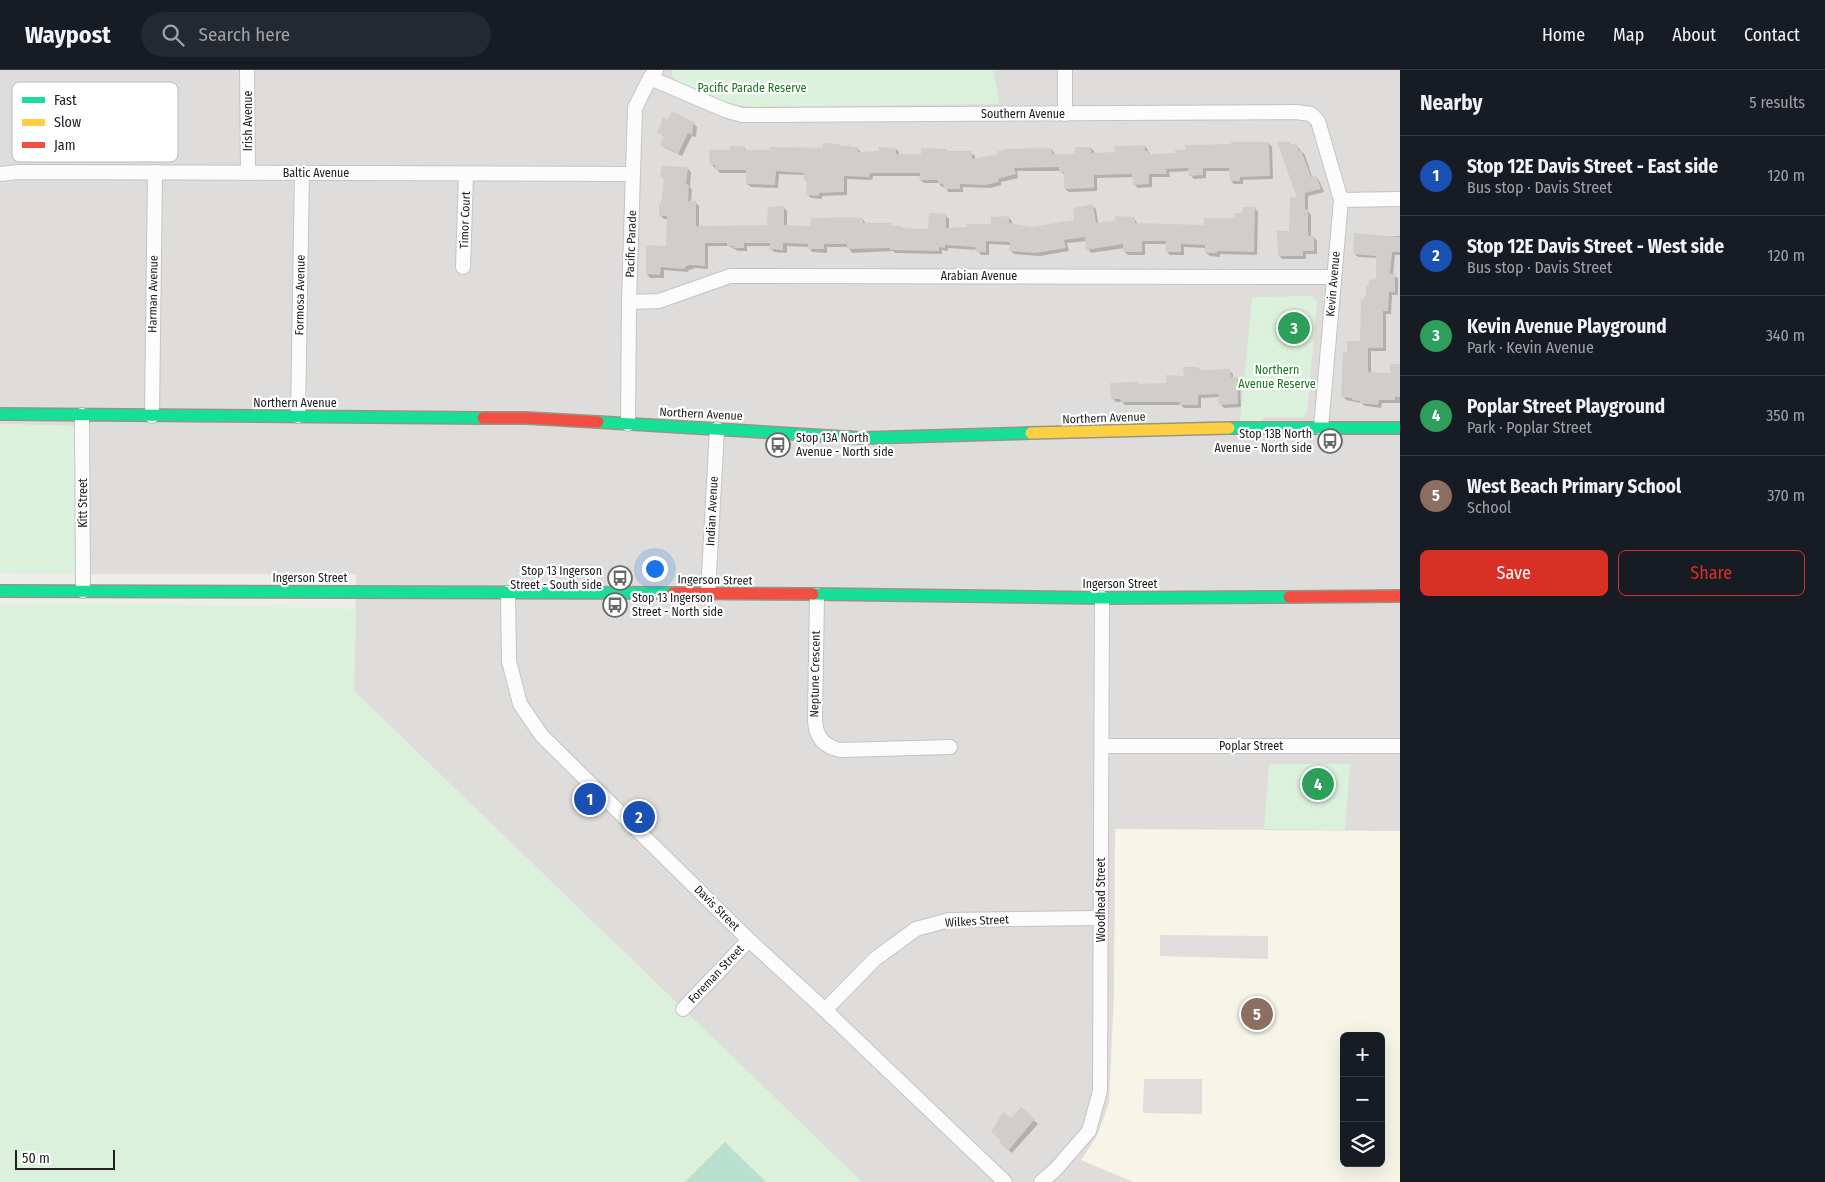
<!DOCTYPE html>
<meta charset="utf-8">
<style>
body{margin:0;font-family:"Fira Sans Condensed",sans-serif;background:#242831;color:#f1f3f6}
.controls{position:absolute;right:15px;bottom:15px;display:grid;overflow:hidden;border-radius:8px;box-shadow:0 5px 20px #0002}
.controls button{width:45px;height:45px;display:grid;place-items:center;padding:0;border:0;border-bottom:1px solid #363941;background:#171b24;color:#f1f3f6;font:25px sans-serif}
.scale{position:absolute;left:15px;bottom:12px;width:100px;box-sizing:border-box;padding-left:5px;border:2px solid #212121;border-top:0;font-size:14px;line-height:18px;white-space:nowrap;color:#212121;-webkit-text-stroke:4px #fff;paint-order:stroke}
.you{position:absolute;left:654px;top:498px;width:18px;height:18px;margin:-12px;border:4px solid #fff;border-radius:50%;background:#1a73e8;box-shadow:0 0 0 8px #1a73e833}
.badge{display:grid;place-items:center;width:32px;height:32px;border-radius:50%;background:#d93025;color:#fff;font-size:16px;font-weight:700}
.pin{position:absolute;translate:-50% -50%;border:2px solid #fff;box-shadow:0 1px 5px #0006}
.list{margin:0;padding:0;list-style:none}
h2{display:flex;justify-content:space-between;align-items:center;height:65px;margin:0;padding:0 20px;font-size:21px}
h2 small{font-size:16px;font-weight:400;color:#9ea1a6}
.list li{display:grid;grid-template-columns:32px 1fr auto;gap:15px;align-items:center;box-sizing:border-box;height:80px;padding:0 20px;border-top:1px solid #363941}
.list b{display:block;font-size:19px;white-space:nowrap}
.list p{margin:0;font-size:16px;white-space:nowrap;color:#9ea1a6}
.list em{font-size:16px;font-style:normal;color:#9ea1a6}
.actions{display:flex;gap:10px;padding:15px 20px}
.actions a{flex:1;padding:11px 0;border:1px solid #d93025;border-radius:8px;text-align:center;font-size:18px;color:#d93025}
.actions .main{background:#d93025;color:#fff}
.icon{flex:none;width:28px;height:28px;fill:none;stroke:currentColor;stroke-width:2;stroke-linecap:round;stroke-linejoin:round}
.map{position:relative;flex:none;width:1400px;height:1112px;overflow:hidden}
header{display:flex;align-items:center;gap:30px;box-sizing:border-box;height:70px;padding:0 25px;background:#171b24;border-bottom:1px solid #363941}
header strong{font-size:24px}
nav{display:flex;gap:28px;margin-inline-start:auto;font-size:18px}
.search{width:350px;height:45px;background:#242831;display:flex;align-items:center;gap:12px;box-sizing:border-box;padding:0 18px;border-radius:28px;color:#9ea1a6;font-size:19px}
main{display:flex}
aside{flex:1;background:#171b24}
.map>svg:first-child{display:block}
.residential{fill:#dedddb;fill-rule:evenodd}
.education{fill:#f6f5e8;fill-rule:evenodd}
.park{fill:#dbf1db}
.pitch{fill:#bae1d0}
.parking{fill:#dfdedd}
.shadow{fill:#0003}
.building{fill:#d0cecb}
.lines{fill:none;stroke-linecap:round;stroke-linejoin:round}
.street-casing{stroke:#c5c4c2;stroke-width:16}
.fast-casing{stroke:#969783;stroke-width:14}
.slow-casing{stroke:#969783;stroke-width:14}
.jam-casing{stroke:#969783;stroke-width:14}
.street{stroke:#fdfcfc;stroke-width:14}
.fast{stroke:#16e098;stroke-width:11}
.slow{stroke:#ffcf43;stroke-width:11}
.jam{stroke:#f24e42;stroke-width:11}
.labels{text-anchor:middle;stroke-width:4.5;stroke-linejoin:round;paint-order:stroke}
.park-label{font-size:12px;fill:#17771d;stroke:#fff}
.street-label{font-size:12px;fill:#212121;stroke:#fff}
.poi-label{font-size:12px;fill:#212121;stroke:#fff;text-anchor:end}
.key{fill:#fff;stroke:#bcbcbc;stroke-width:1}
.key-label{font-size:14px;fill:#212121}
</style>
<header>
<strong>Waypost</strong>
<div class="search"><svg class="icon" aria-label="search" viewBox="0 0 24 24"><circle cx="10" cy="10" r="6"/><path d="M15 15l6 6"/></svg>Search here</div>
<nav><a>Home</a><a>Map</a><a>About</a><a>Contact</a></nav>
</header>
<main>
<div class="map">
<svg width="1400" height="1112" viewBox="0 0 1400 1112">
<rect width="100%" height="100%" fill="#efedea"/>
<!-- residential -->
<path class="residential" d="M0,0H1400V1112H862L354,621L356,504H79L76,356L0,354ZM1344,966H1381V1093H1344Z"/>
<!-- education -->
<path class="education" d="M1115,759L1400,761V1112H1133L1081,1090L1097,1066L1109,1033L1114,923ZM1344,966H1381V1093H1344Z"/>
<!-- park -->
<g class="park">
<path d="M672,0H993L999,29L998,34L751,37L727,34L681,13L672,6Z"/>
<path d="M1312,226L1317,232L1307,343L1304,347H1263L1262,353H1240L1252,227Z"/>
<path d="M0,354L76,356L79,504L0,503Z"/>
<path d="M99,533L356,539L354,621L862,1112H0V535Z"/>
<path d="M1269,694H1350L1345,760L1264,759Z"/>
</g>
<!-- pitch -->
<path class="pitch" d="M725,1072L766,1112H685Z"/>
<!-- parking -->
<g class="parking">
<path d="M1160,865L1268,866V889L1160,886Z"/>
<path d="M1144,1009H1202V1044L1143,1043Z"/>
</g>
<!-- shadow -->
<g class="shadow">
<path d="M693,53L697,57L696,67L692,66L682,86L665,78L661,75L665,67L658,62Z"/>
<path d="M1269,73L1272,77L1273,109L1243,110V114H1234L1231,111V101H1206V108L1194,109L1190,105V101L1169,102L1170,107H1152V117L1138,118L1134,114V107L1097,108V121L1069,122L1065,119V105L1060,101H1017L1018,108L1001,112V115L991,118L963,117V122H948L945,117H942L938,113H924L920,110L921,106H873L872,110L847,109V125L822,126V129L811,128L808,125V113L805,110L804,105L779,104L778,118L751,117L747,114L748,103H720L711,94L731,81L744,78L747,81L824,79L839,75L841,77L857,78L862,83L880,82L896,79L899,82V85H922L946,80L949,83H971L975,86V90L1052,79L1055,85H1077L1090,78L1094,81V84L1116,83L1145,76L1151,85H1176Z"/>
<path d="M1289,73L1292,76L1296,75L1305,85L1312,107L1315,106L1319,110L1324,122L1308,126V141L1311,145V167H1314L1317,171V184H1306V189H1282L1279,185L1290,162L1299,129Z"/>
<path d="M663,98L688,99L691,102L690,117L692,120L691,132L696,133L699,136V157L769,156L784,138L787,141V156L812,157L863,149L866,154H891L893,157H901L903,159L929,160L945,145L949,149V159L992,156L1009,148L1012,151V155L1032,158L1076,151L1092,136L1096,139L1098,154L1134,148L1138,154L1205,156L1236,149L1255,138L1258,142L1257,185L1220,184V187L1210,186L1206,183V178L1184,177V185H1170L1167,182V174H1145V185H1128L1124,181V178L1091,183L1088,179L1087,171L1067,173L1069,181L1040,186L1014,184L1011,181V175L989,174V185H981L977,180L948,178V181L942,180V184L895,183L893,181L852,183L848,177H827V183L812,182L809,177L787,176V183L774,182L771,179V176H747V181H738L729,176H708V199L695,198L689,200L688,202L664,200V208H650L647,204L667,177L668,149H664L660,145L665,110L662,107Z"/>
<path d="M1386,166H1400V185H1395L1393,205L1398,208V225H1392L1391,244H1386V281H1371V303L1391,304L1400,295V333H1382L1381,338L1365,336L1361,333L1346,330L1343,326L1348,284L1361,272L1367,227L1377,210L1378,188L1358,187L1354,183Z"/>
<path d="M1198,298L1201,301H1230L1233,304V309L1237,308L1240,312L1241,337L1224,338L1220,334V327L1201,328V338H1184L1181,335H1125L1122,332H1116L1112,328L1137,313L1139,316L1167,314L1185,307Z"/>
<path d="M1021,1039L1038,1054L1012,1083L1001,1073L1011,1050Z"/>
</g>
<!-- building -->
<g class="building">
<path d="M672,41L694,52L692,65L688,63L678,84L660,75L664,66L657,63L663,48L668,49Z"/>
<path d="M1231,72H1269L1270,106L1240,107V111H1230L1229,98H1203V105L1189,106L1188,98L1166,99L1167,104H1149V114L1133,115L1132,104L1094,105V118L1064,119V102H1059V97L1014,98L1016,104L998,109L999,112L986,115L960,114V119H944L943,114H938V110H919L920,103H870L869,107L844,106V122L819,123V126L806,125L807,111L804,110L803,103L776,101L775,115L746,114V100H715V95H710L709,80H730V76H745L744,80H770V77L823,78V73L839,74V76L849,75L850,77H858V82L879,81L878,77L896,78V84H921V78L947,79V81H972V89L998,84V81L1007,79L1052,78V84H1075V77H1091V83L1115,82L1114,76L1145,75V81H1149V84L1175,83V80H1185V75L1231,74Z"/>
<path d="M1277,72H1290L1291,76L1296,73L1299,81L1301,80L1311,107L1316,105L1321,119L1305,123V139L1308,140V166H1314V181H1303V186H1278L1277,161H1289L1290,127L1297,128Z"/>
<path d="M662,96L688,97L686,114L689,115L688,131H696V156L767,155L768,137L784,136V155L810,156L811,148L848,147L863,148V153H891L892,156H901V158L928,159L929,143L946,144V158L967,157V154H991V147L1009,146V153L1032,157L1074,150L1073,138L1093,134L1096,153L1115,151V146L1135,147V153L1204,155L1203,148H1235V143H1242L1243,137H1255L1254,182L1217,181V183H1205V175L1181,174V182H1165L1166,171H1142V182H1123V174L1086,180L1085,167L1064,170L1066,178L1035,183L1009,181L1010,172L986,171V182H976L975,177L945,175V178L939,177V181L890,180V178L847,179V174H824V179H808V174L783,173V180L769,179L770,173H744V178H733V176H727V173H705V196L691,195L686,196L684,199L661,197L660,205L646,204V175L666,176L667,146H659V133H661L664,108L660,107Z"/>
<path d="M1354,163L1400,167V182H1392L1390,204L1395,203V222H1389L1388,241H1383V278H1368V302L1390,303V294H1400V327H1395V330H1379L1378,335L1360,333V331L1352,330V328L1341,327L1343,282H1347V271H1360L1361,229H1364V226H1366V216L1368,217L1369,210L1376,209V186L1353,184Z"/>
<path d="M1183,297H1198V300L1230,299L1231,307H1237L1238,334L1219,335L1218,324L1198,325V335H1179L1180,332H1121L1120,329H1111L1110,313L1137,312V314L1166,313V305L1184,306Z"/>
<path d="M1021,1037L1035,1049L1008,1081L999,1073L1001,1071L991,1062L1003,1042L1011,1048Z"/>
</g>
<g class="lines">
<!-- street casing -->
<g class="street-casing">
<g id="street">
<path d="M247,0L248,103"/>
<path d="M1065,0V44"/>
<path d="M650,8L725,40L742,45L1296,42L1311,44L1318,51L1341,130"/>
<path d="M0,104L18,102L633,104"/>
<path d="M463,197L466,104"/>
<path d="M629,232L659,231L730,206L1334,207"/>
<path d="M82,345L83,521"/>
<path d="M152,346L155,102"/>
<path d="M298,346L302,103"/>
<path d="M628,354L629,232L635,38L650,8L656,0"/>
<path d="M1321,358L1341,130L1400,129"/>
<path d="M508,523L509,591L520,634L542,666L749,870L825,940L1005,1112"/>
<path d="M708,523L717,359"/>
<path d="M817,525L815,651C816,667 824,677 841,680L950,677"/>
<path d="M1102,676H1400"/>
<path d="M683,939L749,870"/>
<path d="M825,940L875,889L916,859L949,850L1101,848"/>
<path d="M1041,1112L1055,1100L1089,1061L1100,1021L1102,528"/>
</g>
</g>
<!-- fast casing -->
<g class="fast-casing">
<g id="fast">
<path d="M0,344L483,348"/>
<path d="M598,352L862,368L1031,363"/>
<path d="M1229,358H1400"/>
<path d="M0,521L673,523"/>
<path d="M813,524L1102,528L1289,527"/>
</g>
</g>
<!-- slow casing -->
<g class="slow-casing">
<path id="slow" d="M1031,363L1229,358"/>
</g>
<!-- jam casing -->
<g class="jam-casing">
<g id="jam">
<path d="M483,348H526L598,352"/>
<path d="M673,523L813,524"/>
<path d="M1289,527L1400,526"/>
</g>
</g>
<!-- street -->
<use href="#street" class="street"/>
<!-- fast -->
<use href="#fast" class="fast"/>
<!-- slow -->
<use href="#slow" class="slow"/>
<!-- jam -->
<use href="#jam" class="jam"/>
</g>
<!-- icons -->
<defs>
<g id="bus-ring" transform="scale(1.25)"><circle r="9.5" fill="#fff" stroke="#696867" stroke-width="1.5"/><path d="M-5-6H5V4H4V6H2V4H-2V6H-4V4H-5ZM-3.5-4V0h7V-4ZM-3.5 1.2v1.5H-2V1.2ZM2 1.2v1.5H3.5V1.2Z" fill="#696867"/></g>
</defs>
<g fill-rule="evenodd">
<use href="#bus-ring" x="1330" y="371"/>
<use href="#bus-ring" x="778" y="375"/>
<use href="#bus-ring" x="620" y="508"/>
<use href="#bus-ring" x="615" y="535"/>
</g>
<g class="labels">
<!-- park labels -->
<g class="park-label">
<text x="752" y="22">Pacific Parade Reserve</text>
<text x="1277" y="304">Northern<tspan x="1277" dy="14">Avenue Reserve</tspan></text>
</g>
<!-- street labels -->
<g class="street-label">
<text x="1023" y="48">Southern Avenue</text>
<text transform="translate(248 51) rotate(-90)" y="4">Irish Avenue</text>
<text x="316" y="107">Baltic Avenue</text>
<text transform="translate(465 150) rotate(-88)" y="4">Timor Court</text>
<text transform="translate(631 174) rotate(-88)" y="4">Pacific Parade</text>
<text x="979" y="210">Arabian Avenue</text>
<text transform="translate(1333 214) rotate(-85)" y="4">Kevin Avenue</text>
<text transform="translate(153 224) rotate(-89)" y="4">Harman Avenue</text>
<text transform="translate(300 225) rotate(-89)" y="4">Formosa Avenue</text>
<text x="295" y="337">Northern Avenue</text>
<text transform="translate(701 344) rotate(3)" y="4">Northern Avenue</text>
<text transform="translate(1104 348) rotate(-2)" y="4">Northern Avenue</text>
<text transform="translate(83 433) rotate(-90)" y="4">Kitt Street</text>
<text transform="translate(712 441) rotate(-87)" y="4">Indian Avenue</text>
<text x="310" y="512">Ingerson Street</text>
<text transform="translate(715 510) rotate(1)" y="4">Ingerson Street</text>
<text x="1120" y="518">Ingerson Street</text>
<text transform="translate(815 604) rotate(-89)" y="4">Neptune Crescent</text>
<text x="1251" y="680">Poplar Street</text>
<text transform="translate(1101 830) rotate(-90)" y="4">Woodhead Street</text>
<text transform="translate(717 838) rotate(45)" y="4">Davis Street</text>
<text transform="translate(977 851) rotate(-3)" y="4">Wilkes Street</text>
<text transform="translate(716 904) rotate(-47)" y="4">Foreman Street</text>
</g>
<!-- poi labels -->
<g class="poi-label">
<text x="1312" y="368">Stop 13B North<tspan x="1312" dy="14">Avenue - North side</tspan></text>
<text x="796" y="372" text-anchor="start">Stop 13A North<tspan x="796" dy="14">Avenue - North side</tspan></text>
<text x="602" y="505">Stop 13 Ingerson<tspan x="602" dy="14">Street - South side</tspan></text>
<text x="632" y="532" text-anchor="start">Stop 13 Ingerson<tspan x="632" dy="14">Street - North side</tspan></text>
</g>
</g>
<!-- legend -->
<rect x="12" y="12" width="166" height="80" rx="8" class="key"/>
<rect x="22" y="27" width="23" height="6" fill="#16e098"/>
<rect x="22" y="49" width="23" height="7" fill="#ffcf43"/>
<rect x="22" y="72" width="23" height="6" fill="#f24e42"/>
<g class="key-label">
<text x="54" y="35">Fast</text>
<text x="54" y="57">Slow</text>
<text x="54" y="80">Jam</text>
</g>
</svg>
<div class="controls">
<button>+</button>
<button>−</button>
<button><svg class="icon" aria-label="layers" viewBox="0 0 24 24"><path d="M12 4l9 5-9 5-9-5zM3 14l9 5 9-5"/></svg></button>
</div>
<div class="scale">50 m</div>
<div class="you"></div>
<div class="pin badge" style="left:590px;top:729px;background:#1a4fb4">1</div>
<div class="pin badge" style="left:639px;top:747px;background:#1a4fb4">2</div>
<div class="pin badge" style="left:1294px;top:258px;background:#2e9e5b">3</div>
<div class="pin badge" style="left:1318px;top:714px;background:#2e9e5b">4</div>
<div class="pin badge" style="left:1257px;top:944px;background:#8d6e63">5</div>
</div>
<aside>
<h2>Nearby<small>5 results</small></h2>
<ul class="list">
<li><span class="badge" style="background:#1a4fb4">1</span><div><b>Stop 12E Davis Street - East side</b><p>Bus stop · Davis Street</p></div><em>120 m</em></li>
<li><span class="badge" style="background:#1a4fb4">2</span><div><b>Stop 12E Davis Street - West side</b><p>Bus stop · Davis Street</p></div><em>120 m</em></li>
<li><span class="badge" style="background:#2e9e5b">3</span><div><b>Kevin Avenue Playground</b><p>Park · Kevin Avenue</p></div><em>340 m</em></li>
<li><span class="badge" style="background:#2e9e5b">4</span><div><b>Poplar Street Playground</b><p>Park · Poplar Street</p></div><em>350 m</em></li>
<li><span class="badge" style="background:#8d6e63">5</span><div><b>West Beach Primary School</b><p>School</p></div><em>370 m</em></li>
</ul>
<div class="actions"><a class="main">Save</a><a>Share</a></div>
</aside>
</main>
